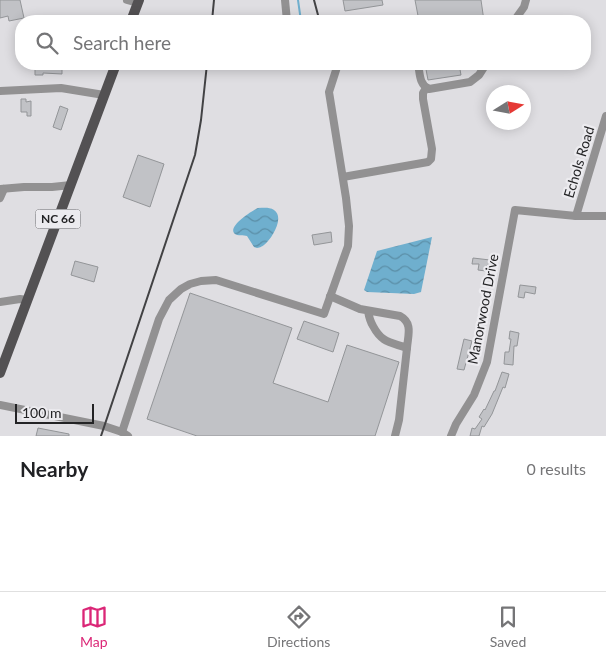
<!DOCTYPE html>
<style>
body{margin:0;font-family:Lato,sans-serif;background:#f2f2f2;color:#202124}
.compass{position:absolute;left:486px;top:85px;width:45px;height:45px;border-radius:50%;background:#fff;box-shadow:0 2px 12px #0003;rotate:79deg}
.scale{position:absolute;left:15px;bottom:12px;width:79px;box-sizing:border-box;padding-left:5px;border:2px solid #232325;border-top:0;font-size:14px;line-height:18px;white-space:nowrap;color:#232325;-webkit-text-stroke:4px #ecebef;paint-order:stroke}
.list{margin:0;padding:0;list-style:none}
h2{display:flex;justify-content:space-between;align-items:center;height:65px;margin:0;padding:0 20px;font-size:21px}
h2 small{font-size:16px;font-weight:400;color:#757577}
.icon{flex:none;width:28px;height:28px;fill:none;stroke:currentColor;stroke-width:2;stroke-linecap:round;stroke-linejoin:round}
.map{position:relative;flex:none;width:606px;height:436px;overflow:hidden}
.search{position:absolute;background:#fff;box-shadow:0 2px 12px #0003;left:15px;right:15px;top:15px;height:55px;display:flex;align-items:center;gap:12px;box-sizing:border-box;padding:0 18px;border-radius:20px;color:#757577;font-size:19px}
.sheet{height:155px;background:#fff}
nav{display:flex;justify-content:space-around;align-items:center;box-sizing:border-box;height:70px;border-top:1px solid #e0e0e0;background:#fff;font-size:14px;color:#757577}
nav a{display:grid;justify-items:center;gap:2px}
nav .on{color:#db2777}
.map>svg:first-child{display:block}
.water{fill:url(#water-waves)}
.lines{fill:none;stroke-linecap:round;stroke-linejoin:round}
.stream{stroke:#6fafce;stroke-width:2}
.building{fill:#c1c2c6;stroke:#939598}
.minor{stroke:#929192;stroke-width:8}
.major{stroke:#535153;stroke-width:10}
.rail{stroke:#424244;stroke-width:2}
.labels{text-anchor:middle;stroke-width:4.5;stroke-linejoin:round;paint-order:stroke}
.shield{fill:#ecebef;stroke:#5f5f62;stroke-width:1}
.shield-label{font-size:12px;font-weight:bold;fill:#232325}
.street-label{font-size:14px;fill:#232325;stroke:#ecebef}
</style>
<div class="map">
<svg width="606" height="436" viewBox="0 0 606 436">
<defs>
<pattern id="water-waves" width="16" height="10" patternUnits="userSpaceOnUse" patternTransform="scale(1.25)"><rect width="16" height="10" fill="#6fafce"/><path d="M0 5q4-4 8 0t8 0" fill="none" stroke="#5b8ea7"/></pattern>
</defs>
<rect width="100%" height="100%" fill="#dfdee2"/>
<!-- water -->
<g class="water">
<path d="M258,208C264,208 269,207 274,210C285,217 272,239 264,245C261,247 261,247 257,248L254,247L247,236C244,235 237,236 235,234C226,227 253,210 258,208Z"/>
<path d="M432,237L421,292L414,294L367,292L364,290L377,251Z"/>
</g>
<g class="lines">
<!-- stream -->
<path class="stream" d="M298,0L301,21"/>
</g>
<!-- building -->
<g class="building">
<path d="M0,0H20L24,18L9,21L8,16L0,18Z"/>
<path d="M343,0H382L383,5L345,11Z"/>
<path d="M415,0H481L484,21H419Z"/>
<path d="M35,64H62V74L43,73V75H35Z"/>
<path d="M425,64H459L461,75L428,80Z"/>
<path d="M21,99H26V102L31,101V116H27V112H21Z"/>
<path d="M60,106L68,109L61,130L53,127Z"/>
<path d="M138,155L164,164L150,207L123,197Z"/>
<path d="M331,232L332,242L314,245L312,235Z"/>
<path d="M473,258L490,260L489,265H487L486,271L478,270L479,264H472Z"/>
<path d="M75,261L98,267L94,282L71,275Z"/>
<path d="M520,285L536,287L535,294L525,292L524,298L518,297Z"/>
<path d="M190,293L292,328L273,383L328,402L347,345L399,362L375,436H197L147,419Z"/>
<path d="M304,321L339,333L333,352L297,339Z"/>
<path d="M510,331L519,333L517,346H514L513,365L504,364L505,352H509L511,339H509Z"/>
<path d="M464,339L472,341L464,370L457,369Z"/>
<path d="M502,372L509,374L505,388L503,387L492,414L484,427L482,426L479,436H470L472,428L475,429L482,419L479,417L484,409L485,410L494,391H495Z"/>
<path d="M38,428L69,434V436H36Z"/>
</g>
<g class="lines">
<!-- minor -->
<g class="minor">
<path d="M127,0L138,3"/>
<path d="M285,0L287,21"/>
<path d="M514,21L524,7L526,0"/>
<path d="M418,64C420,73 419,85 429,89L470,82L479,75L486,64"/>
<path d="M0,91L61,88L104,95"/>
<path d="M343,177L428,162L431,159L432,149L423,99V93L426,88"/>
<path d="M0,189L24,187H52L71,185"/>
<path d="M0,198L4,189"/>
<path d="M576,216L606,116"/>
<path d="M330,296L360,309L400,316C413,323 408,335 407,348C390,342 382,343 373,326C370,321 369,317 368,311"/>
<path d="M0,302L20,299L27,300"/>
<path d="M0,405L104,426L122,432L128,436"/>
<path d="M122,432L159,319L169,300L181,289L190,284L201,281L216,280L324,314L348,246L349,226L346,198L329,92L338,64"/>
<path d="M395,436L399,420L407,348"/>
<path d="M451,436L456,424L474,395L487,362L515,210L576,216H606"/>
</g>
<!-- major -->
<g class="major">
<path d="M131,21L139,0"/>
<path d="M0,373L116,64"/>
</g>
<!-- rail -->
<g class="rail">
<path d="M314,0L318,15"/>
<path d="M212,21L214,0"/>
<path d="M101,436L195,155L201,120L207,64"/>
</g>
</g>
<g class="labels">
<!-- shield labels -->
<rect class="shield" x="35.5" y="209.5" width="45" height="19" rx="4"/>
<g class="shield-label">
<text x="58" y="223">NC 66</text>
</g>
<!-- street labels -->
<g class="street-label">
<text transform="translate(579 162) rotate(-73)" y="5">Echols Road</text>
<text transform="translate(483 309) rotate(-79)" y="5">Manorwood Drive</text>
</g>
</g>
</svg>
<svg class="compass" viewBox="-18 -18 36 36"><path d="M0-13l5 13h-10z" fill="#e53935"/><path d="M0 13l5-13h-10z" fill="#757577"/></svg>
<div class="scale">100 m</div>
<div class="search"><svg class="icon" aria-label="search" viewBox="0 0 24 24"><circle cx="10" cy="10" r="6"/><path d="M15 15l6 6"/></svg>Search here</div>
</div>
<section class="sheet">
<h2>Nearby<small>0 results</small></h2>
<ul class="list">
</ul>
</section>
<nav>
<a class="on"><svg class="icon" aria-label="map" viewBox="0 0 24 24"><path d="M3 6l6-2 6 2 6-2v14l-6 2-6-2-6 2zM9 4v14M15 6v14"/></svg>Map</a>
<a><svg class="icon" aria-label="directions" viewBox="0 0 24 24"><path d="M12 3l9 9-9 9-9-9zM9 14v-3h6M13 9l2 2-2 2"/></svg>Directions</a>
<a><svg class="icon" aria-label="saved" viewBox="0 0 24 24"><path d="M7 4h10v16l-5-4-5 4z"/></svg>Saved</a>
</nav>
